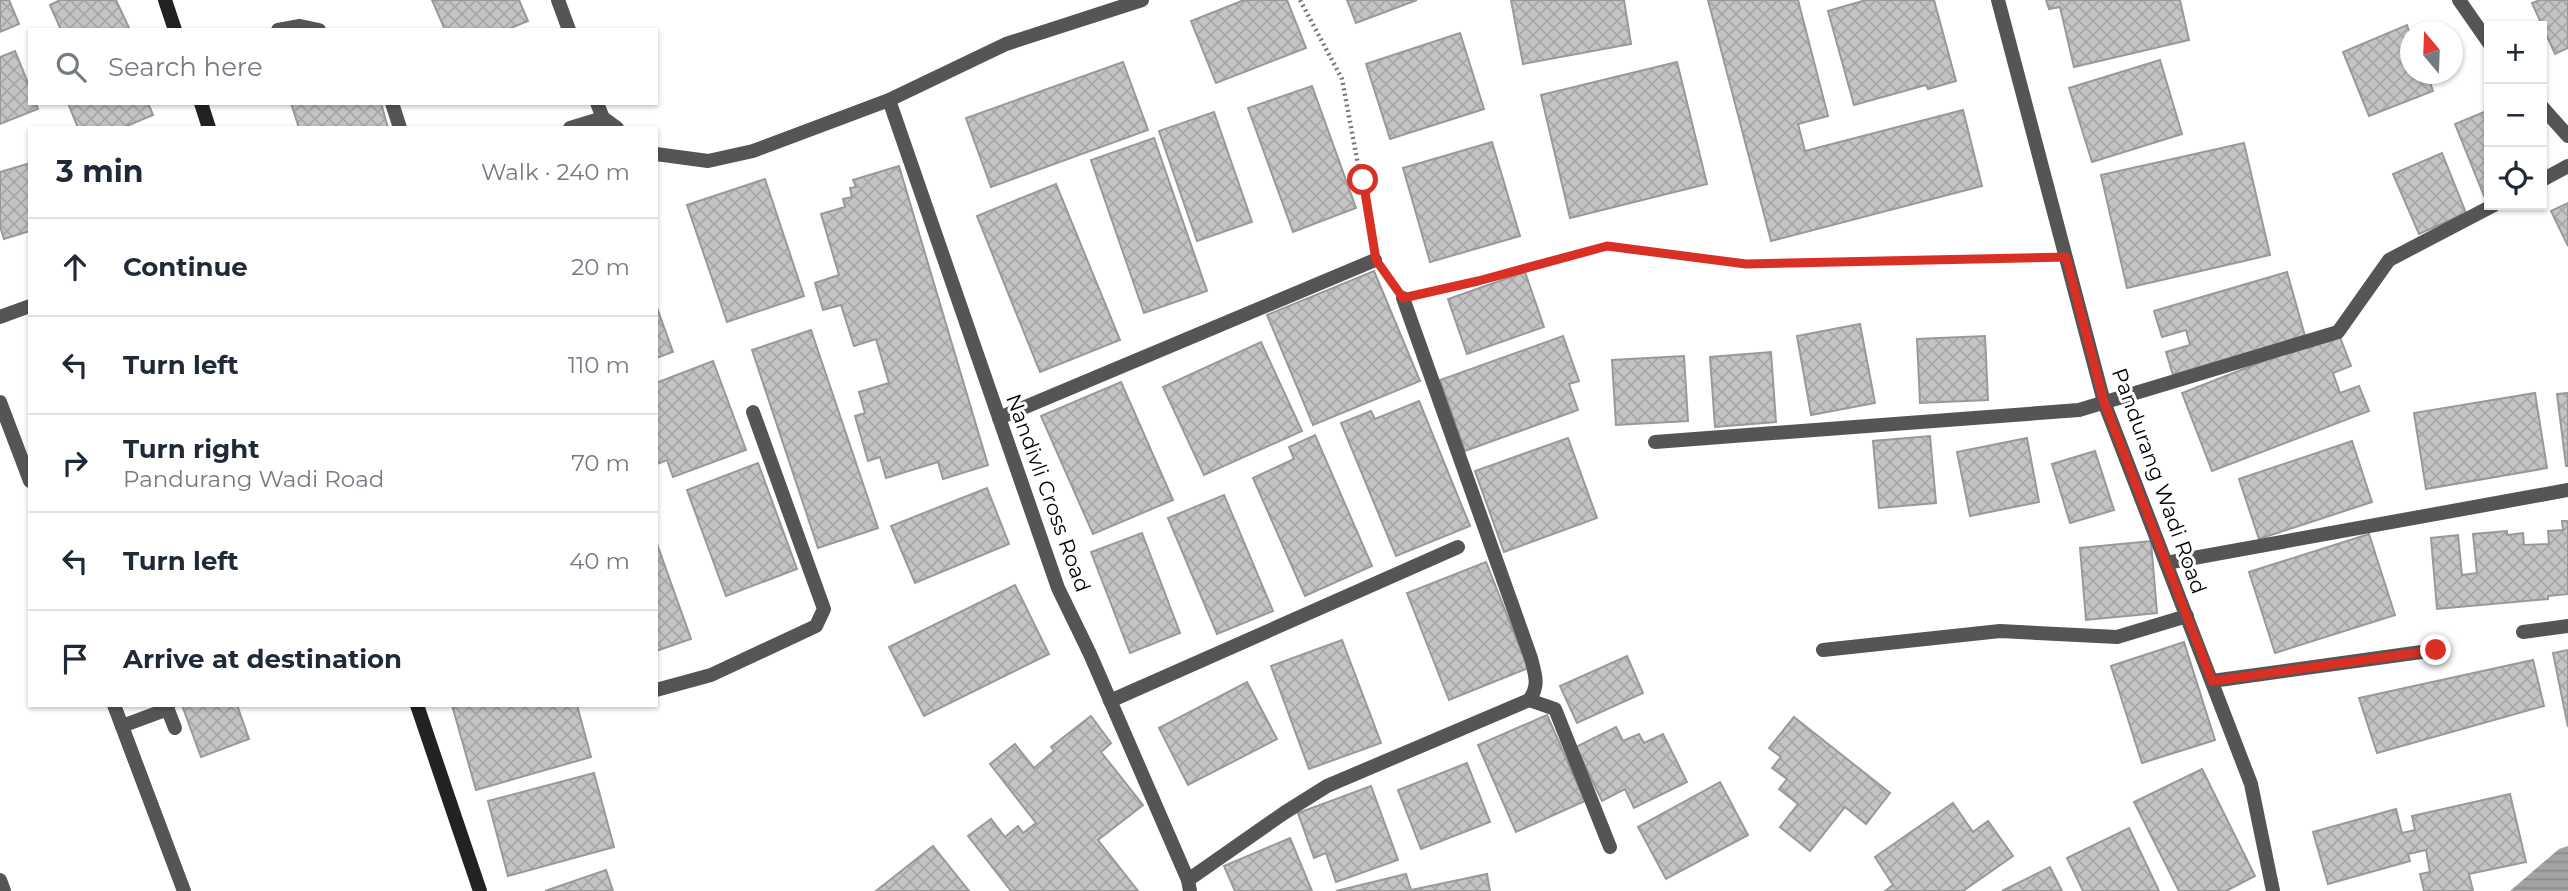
<!DOCTYPE html>
<meta charset="utf-8">
<style>
body{margin:0;font-family:Montserrat,sans-serif;background:#f2f2f3;color:#1f2937}
.controls{position:absolute;right:21px;top:21px;display:grid;overflow:hidden;border-radius:0px;box-shadow:0 2px 5px #0004}
.controls button{width:63px;height:63px;display:grid;place-items:center;padding:0;border:0;border-bottom:2px solid #e0e1e3;background:#fff;color:#1f2937;font:35px sans-serif}
.compass{position:absolute;left:2400px;top:21px;width:63px;height:63px;border-radius:50%;background:#fff;box-shadow:0 2px 5px #0004;rotate:341deg}
.stop{position:absolute;width:21px;height:21px;margin:-16px;border:5px solid #d93025;border-radius:50%;background:#fff}
.stop.end{background:#d93025;border-color:#fff;box-shadow:0 2px 7px #0008}
.list{margin:0;padding:0;list-style:none}
h2{display:flex;justify-content:space-between;align-items:center;height:91px;margin:0;padding:0 28px;font-size:30px}
h2 small{font-size:23px;font-weight:400;color:#747a83}
.list li{display:grid;grid-template-columns:46px 1fr auto;gap:21px;align-items:center;box-sizing:border-box;height:98px;padding:0 28px;border-top:2px solid #e0e1e3}
.list b{display:block;font-size:26px;white-space:nowrap}
.list p{margin:0;font-size:23px;white-space:nowrap;color:#747a83}
.list em{font-size:23px;font-style:normal;color:#747a83}
.icon{flex:none;width:38px;height:38px;fill:none;stroke:currentColor;stroke-width:2;stroke-linecap:round;stroke-linejoin:round}
.map{position:relative;flex:none;width:2568px;height:891px;overflow:hidden}
.search{position:absolute;background:#fff;box-shadow:0 2px 5px #0004;left:28px;top:28px;width:630px;height:77px;display:flex;align-items:center;gap:18px;box-sizing:border-box;padding:0 24px;border-radius:0px;color:#747a83;font-size:26px}
.panel{position:absolute;background:#fff;box-shadow:0 2px 5px #0004;left:28px;top:126px;width:630px;height:581px;border-radius:0px}
.map>svg:first-child{display:block}
.water{fill:url(#water-rules)}
.building{fill:url(#building-cross-hatch);stroke:#999;stroke-width:2}
.lines{fill:none;stroke-linecap:round;stroke-linejoin:round}
.path{stroke:#777;stroke-width:4.5;stroke-dasharray:2 3.5;stroke-linecap:butt}
.lane{stroke:#555;stroke-width:14}
.street{stroke:#555;stroke-width:14}
.secondary{stroke:#222;stroke-width:14}
.route{stroke:#d93025;stroke-width:9}
.labels{text-anchor:middle;stroke-width:6;stroke-linejoin:round;paint-order:stroke}
.street-label{font-size:21px;fill:#000;stroke:#fff}
</style>
<div class="map">
<svg width="2568" height="891" viewBox="0 0 2568 891">
<defs>
<pattern id="water-rules" width="6" height="5" patternUnits="userSpaceOnUse" patternTransform="scale(1.75)"><rect width="6" height="5" fill="#a3a3a3"/><path d="M0 2.5h6" fill="none" stroke="#8b8b8b"/></pattern>
<pattern id="building-cross-hatch" width="8" height="8" patternUnits="userSpaceOnUse" patternTransform="scale(1.75)"><rect width="8" height="8" fill="#c4c4c4"/><path d="M0 0l8 8M0 8l8-8" fill="none" stroke="#a7a7a7"/></pattern>
</defs>
<rect width="100%" height="100%" fill="#fff"/>
<!-- water -->
<path class="water" d="M2568,846V891H2510L2559,849Z"/>
<!-- building -->
<g class="building">
<path d="M0,0H9L19,24L0,32Z"/>
<path d="M60,0H116L130,30H61L50,5Z"/>
<path d="M432,0H519L528,21L506,30H445Z"/>
<path d="M1244,0H1287L1306,48L1216,83L1191,21Z"/>
<path d="M1347,0H1417L1356,23Z"/>
<path d="M1511,0H1624L1631,44L1523,64Z"/>
<path d="M1708,0H1798L1828,116L1798,124L1805,151L1963,110L1982,186L1771,241Z"/>
<path d="M1866,0H1934L1956,81L1928,89L1926,85L1854,105L1828,11Z"/>
<path d="M2046,0H2180L2189,40L2074,67L2060,7L2049,9Z"/>
<path d="M2540,0H2568V48L2555,54L2532,3Z"/>
<path d="M2407,25L2410,34V74H2427L2433,91L2369,116L2343,52Z"/>
<path d="M1460,33L1484,109L1390,139L1366,64Z"/>
<path d="M15,51L30,88V103H36L38,109L0,124V57Z"/>
<path d="M2160,60L2182,134L2092,162L2069,88Z"/>
<path d="M1123,62L1148,130L991,187L966,118Z"/>
<path d="M1677,62L1707,184L1570,218L1541,95Z"/>
<path d="M1312,86L1356,208L1293,232L1248,108Z"/>
<path d="M68,103H148L153,115L122,128H78Z"/>
<path d="M291,103H381L388,128H299Z"/>
<path d="M2489,110V194L2484,196L2455,124Z"/>
<path d="M1214,112L1252,222L1197,241L1159,131Z"/>
<path d="M1154,138L1207,291L1144,313L1091,160Z"/>
<path d="M1492,142L1520,236L1430,262L1403,168Z"/>
<path d="M2244,143L2270,255L2127,288L2101,175Z"/>
<path d="M2442,153L2466,213L2419,234L2393,174Z"/>
<path d="M30,163V231L4,239L0,226V172Z"/>
<path d="M899,166L988,465L943,479L938,462L886,478L880,457L868,461L855,416L865,413L859,392L889,383L876,339L854,346L841,305L823,310L815,283L839,275L821,214L845,207L843,199L852,197L850,188L856,187L853,180Z"/>
<path d="M765,179L804,296L727,322L687,205Z"/>
<path d="M1056,184L1120,340L1040,372L977,216Z"/>
<path d="M2568,203V246L2551,211Z"/>
<path d="M1374,271L1420,381L1313,425L1267,315Z"/>
<path d="M1525,272L1544,327L1467,354L1448,299Z"/>
<path d="M2287,272L2305,336L2173,375L2166,352L2190,345L2186,330L2162,337L2154,311Z"/>
<path d="M656,305L673,352L656,358Z"/>
<path d="M1860,324L1875,403L1811,415L1797,336Z"/>
<path d="M811,330L878,528L818,548L752,350Z"/>
<path d="M2338,332L2351,366L2333,373L2340,393L2359,386L2369,411L2212,471L2182,393Z"/>
<path d="M1563,336L1579,381L1569,384L1578,410L1465,451L1440,380Z"/>
<path d="M1985,336L1988,400L1920,403L1917,339Z"/>
<path d="M1261,342L1302,431L1204,475L1163,387Z"/>
<path d="M1771,352L1776,422L1715,427L1710,357Z"/>
<path d="M1684,356L1688,421L1616,425L1612,360Z"/>
<path d="M713,361L746,450L673,477L667,460L657,464L656,462V383Z"/>
<path d="M1121,382L1173,500L1093,534L1041,416Z"/>
<path d="M2535,393L2547,468L2426,489L2414,413Z"/>
<path d="M2568,393V466H2566L2557,394Z"/>
<path d="M1419,401L1470,526L1396,556L1341,423L1371,411L1375,419Z"/>
<path d="M1315,435L1372,566L1305,596L1253,478L1294,459L1289,447Z"/>
<path d="M1930,436L1936,503L1879,508L1873,441Z"/>
<path d="M1568,438L1597,518L1504,552L1475,471Z"/>
<path d="M2027,438L2039,502L1970,516L1957,452Z"/>
<path d="M2352,441L2372,502L2259,539L2239,479Z"/>
<path d="M2095,451L2114,510L2070,523L2052,464Z"/>
<path d="M758,463L797,569L726,596L687,490Z"/>
<path d="M987,488L1009,544L915,583L891,526Z"/>
<path d="M1224,495L1273,611L1217,634L1168,518Z"/>
<path d="M2562,521H2568V594L2548,596V599L2437,609L2431,538L2458,535L2462,575L2477,573L2473,534L2507,531V535L2523,533L2524,545L2549,544L2548,531L2563,530Z"/>
<path d="M1142,533L1180,633L1130,653L1091,552Z"/>
<path d="M2369,534L2395,615L2275,653L2249,572Z"/>
<path d="M656,541L691,639L656,651Z"/>
<path d="M2151,541L2157,613L2086,620L2080,548Z"/>
<path d="M1486,562L1528,668L1449,700L1407,593Z"/>
<path d="M1015,585L1049,654L924,716L889,647Z"/>
<path d="M1342,640L1381,743L1309,769L1271,666Z"/>
<path d="M2184,642L2215,740L2142,763L2111,666Z"/>
<path d="M2568,650V727L2553,653Z"/>
<path d="M1627,656L1643,693L1577,723L1560,686Z"/>
<path d="M2533,660L2544,706L2377,753L2359,698Z"/>
<path d="M1247,682L1277,739L1188,785L1159,728Z"/>
<path d="M182,705H237L249,739L201,757Z"/>
<path d="M452,705H577L591,757L476,790Z"/>
<path d="M1547,715L1585,801L1516,832L1478,745Z"/>
<path d="M1091,716L1111,743L1101,752L1143,805L1098,840L1138,891H1011L968,836L991,819L1005,837L1018,826L1023,833L1036,823L990,764L1015,744L1034,768L1054,751L1051,747Z"/>
<path d="M1794,717L1890,793L1866,824L1845,807L1810,851L1780,827L1798,804L1779,789L1787,779L1772,768L1781,757L1769,748Z"/>
<path d="M1616,727L1623,741L1639,734L1644,743L1663,734L1687,782L1634,808L1625,789L1602,801L1576,747Z"/>
<path d="M1467,763L1490,822L1421,849L1398,790Z"/>
<path d="M2202,769L2255,876L2226,891H2179L2134,802Z"/>
<path d="M594,773L614,847L508,876L488,801Z"/>
<path d="M1720,782L1748,835L1666,879L1638,827Z"/>
<path d="M1371,786L1398,860L1336,882L1326,853L1314,858L1298,813Z"/>
<path d="M2510,794L2526,862L2469,874L2473,891H2424L2420,874L2430,872L2426,850L2408,854L2410,861L2328,884L2313,832L2396,809L2402,833L2415,830L2412,816Z"/>
<path d="M1953,803L1973,832L1988,821L2013,856L1963,891H1885L1893,885L1875,857Z"/>
<path d="M2129,828L2159,891H2083L2067,858Z"/>
<path d="M1290,838L1312,891H1235L1224,866Z"/>
<path d="M933,846L969,891H876Z"/>
<path d="M2050,867L2062,891H2002Z"/>
<path d="M606,870L613,891H545Z"/>
<path d="M1406,874L1411,890L1487,874L1490,891H1336Z"/>
</g>
<g class="lines">
<!-- path -->
<g class="path">
<path d="M1300,0L1342,79L1371,234"/>
<path d="M1429,292L1607,246L1746,264L2037,257"/>
</g>
<!-- lane -->
<g class="lane">
<path d="M2212,681L2436,650"/>
<path d="M0,880L4,891"/>
</g>
<!-- street -->
<g class="street">
<path d="M558,0L569,30"/>
<path d="M1998,0L2104,402L2251,784L2273,891"/>
<path d="M2459,0L2489,43"/>
<path d="M278,30L300,26L319,30"/>
<path d="M889,100L1058,588L1090,654L1188,880L1190,891"/>
<path d="M392,103L400,128"/>
<path d="M597,103L603,118"/>
<path d="M2542,107L2568,136"/>
<path d="M570,128L603,118L617,128"/>
<path d="M656,154L708,161L753,151L889,100L1006,44L1142,0"/>
<path d="M2542,180L2568,166"/>
<path d="M0,317L30,306"/>
<path d="M0,402L30,481"/>
<path d="M999,418L1375,260"/>
<path d="M1655,442L2079,410L2338,332L2389,260L2494,205"/>
<path d="M2166,563L2568,490"/>
<path d="M2523,632L2568,626"/>
<path d="M1823,650L2000,631L2117,637L2187,616"/>
<path d="M656,690L711,675L816,626L824,609L753,412"/>
<path d="M1529,700L1555,709L1610,847"/>
<path d="M1110,701L1458,547"/>
<path d="M114,705L184,891"/>
<path d="M166,705L175,728"/>
<path d="M122,726L168,709"/>
<path d="M1188,880L1284,813L1327,786L1529,700C1540,685 1535,675 1531,658L1403,298"/>
</g>
<!-- secondary -->
<g class="secondary">
<path d="M165,0L175,30"/>
<path d="M201,103L209,128"/>
<path d="M417,705L480,891"/>
</g>
</g>
<g class="lines">
<!-- route -->
<path class="route" d="M1363,180L1376,260L1403,298L1478,281L1607,246L1746,264L2066,257L2104,402L2212,681L2436,650"/>
</g>
<g class="labels">
<!-- street labels -->
<g class="street-label">
<text transform="translate(2159 481) rotate(70)" y="7">Pandurang Wadi Road</text>
<text transform="translate(1048 493) rotate(70)" y="7">Nandivli Cross Road</text>
</g>
</g>
</svg>
<div class="controls">
<button>+</button>
<button>−</button>
<button><svg class="icon" aria-label="locate" viewBox="0 0 24 24"><circle cx="12" cy="12" r="6"/><path d="M12 2v4M12 18v4M2 12h4M18 12h4"/></svg></button>
</div>
<svg class="compass" viewBox="-18 -18 36 36"><path d="M0-13l5 13h-10z" fill="#e53935"/><path d="M0 13l5-13h-10z" fill="#747a83"/></svg>
<div class="stop" style="left:1363px;top:180px"></div>
<div class="stop end" style="left:2436px;top:650px"></div>
<div class="search"><svg class="icon" aria-label="search" viewBox="0 0 24 24"><circle cx="10" cy="10" r="6"/><path d="M15 15l6 6"/></svg>Search here</div>
<section class="panel">
<h2>3 min<small>Walk · 240 m</small></h2>
<ul class="list">
<li><svg class="icon" aria-label="ahead" viewBox="0 0 24 24"><path d="M12 20V5M6 11l6-6 6 6"/></svg><div><b>Continue</b></div><em>20 m</em></li>
<li><svg class="icon" aria-label="left" viewBox="0 0 24 24"><path d="M17 20v-9H6M10 6l-5 5 5 5"/></svg><div><b>Turn left</b></div><em>110 m</em></li>
<li><svg class="icon" aria-label="right" viewBox="0 0 24 24"><path d="M7 20v-9h11M14 6l5 5-5 5"/></svg><div><b>Turn right</b><p>Pandurang Wadi Road</p></div><em>70 m</em></li>
<li><svg class="icon" aria-label="left" viewBox="0 0 24 24"><path d="M17 20v-9H6M10 6l-5 5 5 5"/></svg><div><b>Turn left</b></div><em>40 m</em></li>
<li><svg class="icon" aria-label="arrive" viewBox="0 0 24 24"><path d="M6 21V4h12l-3 4 3 4H6"/></svg><div><b>Arrive at destination</b></div></li>
</ul>
</section>
</div>
